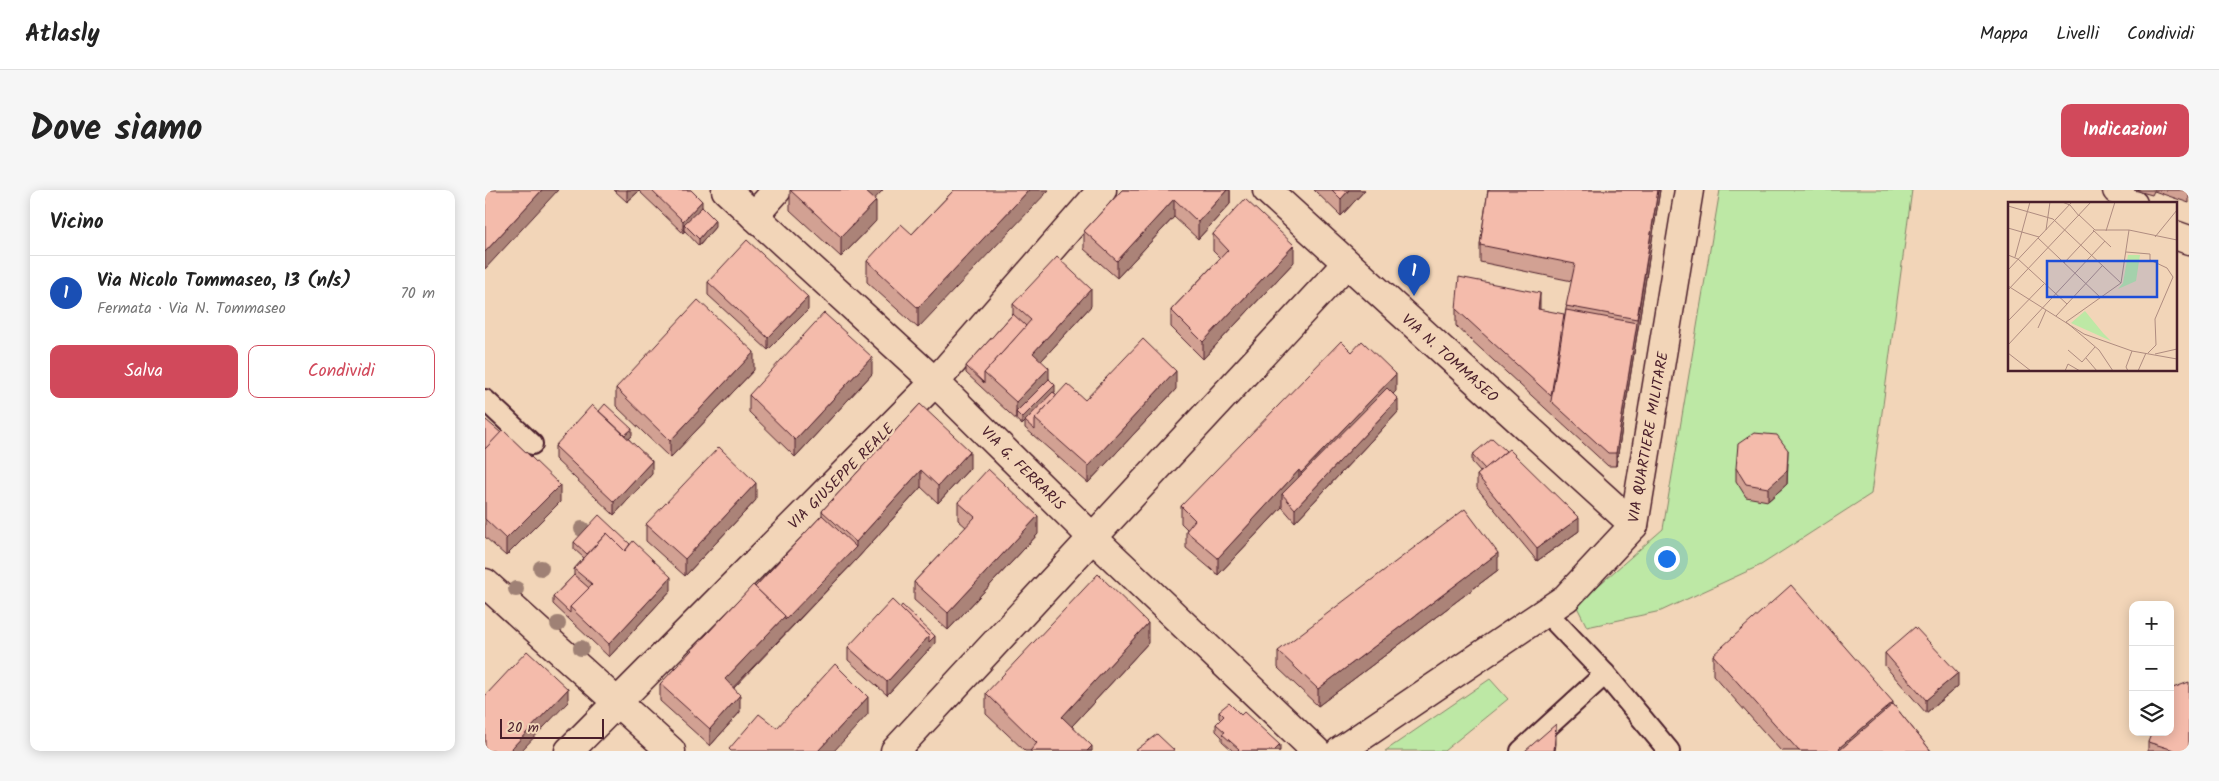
<!DOCTYPE html>
<html lang="it">
<meta charset="utf-8">
<style>
body{margin:0;font-family:Kalam,sans-serif;background:#f6f6f6;color:#222}
.controls{position:absolute;right:15px;bottom:15px;display:grid;overflow:hidden;border-radius:10px;box-shadow:0 2px 12px #0003}
.controls button{width:45px;height:45px;display:grid;place-items:center;padding:0;border:0;border-bottom:1px solid #e0e0e0;background:#fff;color:#222;font:25px sans-serif}
.scale{position:absolute;left:15px;bottom:12px;width:104px;box-sizing:border-box;padding-left:5px;border:2px solid #4a1f2b;border-top:0;font-size:14px;line-height:18px;white-space:nowrap;color:#4a1f2b;-webkit-text-stroke:4px #f2d5b8;paint-order:stroke}
.you{position:absolute;left:1181px;top:368px;width:18px;height:18px;margin:-12px;border:4px solid #fff;border-radius:50%;background:#1a73e8;box-shadow:0 0 0 8px #1a73e833}
.badge{display:grid;place-items:center;width:32px;height:32px;border-radius:50%;background:#d1495b;color:#fff;font-size:16px;font-weight:700}
.pin{position:absolute;translate:-50% -41px;filter:drop-shadow(0 1px 2px #0008)}
.pin::after{content:'';position:absolute;top:26px;width:18px;height:15px;background:inherit;clip-path:polygon(0 0,100% 0,50% 100%)}
.list{margin:0;padding:0;list-style:none}
h2{display:flex;justify-content:space-between;align-items:center;height:65px;margin:0;padding:0 20px;font-size:21px}
h2 small{font-size:16px;font-weight:400;color:#767676}
.list li{display:grid;grid-template-columns:32px 1fr auto;gap:15px;align-items:center;box-sizing:border-box;height:75px;padding:0 20px;border-top:1px solid #e0e0e0}
.list b{display:block;font-size:19px;white-space:nowrap}
.list p{margin:0;font-size:16px;white-space:nowrap;color:#767676}
.list em{font-size:16px;font-style:normal;color:#767676}
.actions{display:flex;gap:10px;padding:15px 20px}
.actions a{flex:1;padding:11px 0;border:1px solid #d1495b;border-radius:10px;text-align:center;font-size:18px;color:#d1495b}
.actions .main{background:#d1495b;color:#fff}
.icon{flex:none;width:28px;height:28px;fill:none;stroke:currentColor;stroke-width:2;stroke-linecap:round;stroke-linejoin:round}
.map{position:relative;flex:none;width:1704px;height:561px;overflow:hidden;border-radius:10px}
header{display:flex;align-items:center;gap:30px;box-sizing:border-box;height:70px;padding:0 25px;background:#fff;border-bottom:1px solid #e0e0e0}
header strong{font-size:24px}
nav{display:flex;gap:28px;margin-inline-start:auto;font-size:18px}
.intro{display:flex;align-items:center;justify-content:space-between;box-sizing:border-box;height:120px;padding:0 30px}
h1{margin:0;font-size:35px}
.button{padding:12px 22px;border-radius:10px;background:#d1495b;color:#fff;font-size:18px;font-weight:700}
main{display:flex;gap:30px;padding:0 30px}
aside{flex:1;background:#fff;border-radius:10px;box-shadow:0 2px 12px #0003}
.map>svg:first-child{display:block}
.green{fill:#bde8a5;stroke:#848468}
.lines{fill:none;stroke-linecap:round;stroke-linejoin:round}
.service-casing{stroke:#4a1f2b;stroke-width:24}
.minor-casing{stroke:#4a1f2b;stroke-width:31}
.service{stroke:#f2d5b8;stroke-width:20}
.minor{stroke:#f2d5b8;stroke-width:28}
.tree{fill:#9f8174}
.wall{fill:#d2a193;stroke:#4a1f2b}
.shaded-wall{fill:#ab8378;stroke:#4a1f2b}
.building{fill:#f4bbab;stroke:#4a1f2b}
.labels{text-anchor:middle;stroke-width:5;stroke-linejoin:round;paint-order:stroke}
.street-label{font-size:15px;fill:#4a1f2b;stroke:#f2d5b8}
.inset-road{fill:none;stroke:#af8c80;stroke-width:1}
.view{fill:#1d4ed8;fill-opacity:0.15;stroke:#1d4ed8;stroke-width:2.5}
.inset-edge{fill:none;stroke:#4a1f2b;stroke-width:2.5}
</style>
<header>
<strong>Atlasly</strong>
<nav><a>Mappa</a><a>Livelli</a><a>Condividi</a></nav>
</header>
<div class="intro"><h1>Dove siamo</h1><a class="button">Indicazioni</a></div>
<main>
<aside>
<h2>Vicino<small></small></h2>
<ul class="list">
<li><span class="badge" style="background:#1a4fb4">1</span><div><b>Via Nicolo Tommaseo, 13 (n/s)</b><p>Fermata · Via N. Tommaseo</p></div><em>70 m</em></li>
</ul>
<div class="actions"><a class="main">Salva</a><a>Condividi</a></div>
</aside>
<div class="map">
<svg width="1704" height="561" viewBox="0 0 1704 561">
<rect width="100%" height="100%" fill="#f2d5b8"/>
<filter id="ink" filterUnits="userSpaceOnUse"><feTurbulence type="fractalNoise" baseFrequency=".02" numOctaves="2"/><feDisplacementMap in="SourceGraphic" scale="10" xChannelSelector="R" yChannelSelector="G"/><feConvolveMatrix kernelMatrix="1 2 1 2 8 2 1 2 1" color-interpolation-filters="sRGB"/></filter>
<g filter="url(#ink)">
<!-- green -->
<g class="green">
<path d="M1235,0H1427L1386,304L1276,375L1176,421L1102,437L1091,415L1178,339Z"/>
<path d="M1005,489L1023,509L959,561H900Z"/>
</g>
<g class="lines">
<!-- service casing -->
<g class="service-casing">
<g id="service">
<path d="M0,210L47,254"/>
<path d="M1061,422L1120,484L1184,561"/>
<path d="M1036,561L1120,484"/>
</g>
</g>
<!-- minor casing -->
<g class="minor-casing">
<g id="minor">
<path d="M241,0L450,192L608,348L831,561"/>
<path d="M782,0L1149,335"/>
<path d="M1632,0L1648,14"/>
<path d="M269,26L292,0"/>
<path d="M1690,45L1704,50"/>
<path d="M0,393L186,561"/>
<path d="M84,561L450,192L617,0"/>
<path d="M410,561L861,74"/>
<path d="M855,561L1081,408L1149,335L1204,0"/>
</g>
</g>
<!-- service -->
<use href="#service" class="service"/>
<!-- minor -->
<use href="#minor" class="minor"/>
</g>
<!-- trees -->
<g class="tree">
<circle cx="97" cy="339" r="8"/>
<circle cx="56" cy="378" r="8"/>
<circle cx="31" cy="399" r="8"/>
<circle cx="73" cy="434" r="8"/>
<circle cx="96" cy="458" r="8"/>
</g>
<!-- wall -->
<g class="wall">
<path d="M129,0H206L230,37L214,56L200,41L198,43L154,1L142,12Z"/>
<path d="M305,0L391,31L356,67L305,20Z"/>
<path d="M469,0L433,138L382,92V71L427,44Z"/>
<path d="M637,0H745V14L713,49L689,27L632,88L599,59V41Z"/>
<path d="M829,0H880L856,26Z"/>
<path d="M1003,0H1175L1131,276H1123L971,136V119L1055,120L1079,128L1087,91L995,72V55Z"/>
<path d="M1649,0H1704V13L1669,1L1667,5Z"/>
<path d="M728,44L809,72L718,169L686,137V120L735,68L728,61Z"/>
<path d="M223,92L323,120L283,160L223,105Z"/>
<path d="M528,114L606,116L556,171L570,202L569,203L572,205L600,210L691,199L603,293L540,238V231L537,235L481,183V176L528,124Z"/>
<path d="M269,180L185,268L131,216V198Z"/>
<path d="M387,184L310,267L264,222V205Z"/>
<path d="M911,201L908,204L913,222L810,332L797,317L733,385L701,358V341L702,339L696,333V316Z"/>
<path d="M435,214L485,278L453,313L436,297L371,370L249,498L255,522L225,556L175,511V494L270,397L337,325V321Z"/>
<path d="M0,231L75,312L21,366L0,347Z"/>
<path d="M147,246L144,249L167,284L129,325L70,269V256Z"/>
<path d="M1021,261L1094,341L1052,371L992,298V285L996,282L987,272V265Z"/>
<path d="M1303,273L1302,294L1283,311L1261,307L1251,291V278Z"/>
<path d="M271,310L200,386L161,351V334Z"/>
<path d="M473,312L553,344L463,440L429,410V392L481,337L473,330Z"/>
<path d="M89,352L186,400L124,467L68,414V407L89,385V379L99,368L89,359Z"/>
<path d="M1013,380L833,516L793,478V461Z"/>
<path d="M450,453L402,505L363,470V457Z"/>
<path d="M663,453L587,536L607,561H540L501,524V503Z"/>
<path d="M1400,463L1473,496L1441,523L1400,476Z"/>
<path d="M1228,465L1408,514L1446,561H1296L1228,485Z"/>
<path d="M734,521L795,561H748L737,551V547L731,541V534L736,530L734,528Z"/>
<path d="M1663,552L1704,561H1663Z"/>
</g>
<!-- shaded-wall -->
<g class="shaded-wall">
<path d="M57,0H73L0,79V62Z"/>
<path d="M142,0H154V1L142,12Z"/>
<path d="M379,0H398L379,20Z"/>
<path d="M544,0H564L433,138V118Z"/>
<path d="M742,0H745V14L713,49V32Z"/>
<path d="M864,0H880L856,26V9Z"/>
<path d="M1173,0H1175L1131,276V263Z"/>
<path d="M689,9V27L632,88V71Z"/>
<path d="M217,11V24L199,34V41H200L198,43V31Z"/>
<path d="M391,11V31L356,67V47Z"/>
<path d="M230,30V37L214,56V49Z"/>
<path d="M809,55V72L718,169V152Z"/>
<path d="M606,99V116L548,180V163Z"/>
<path d="M1055,103V121L1053,119Z"/>
<path d="M323,107V120L283,160V148Z"/>
<path d="M269,162V180L185,268V251Z"/>
<path d="M387,167V184L310,267V250Z"/>
<path d="M564,178V196L531,222V229V212Z"/>
<path d="M691,181V199L603,293V276Z"/>
<path d="M911,184V201L816,300V283Z"/>
<path d="M570,195V202L537,235V228Z"/>
<path d="M913,209V222L810,332V319Z"/>
<path d="M147,239V246L137,255V248Z"/>
<path d="M1303,260L1302,294L1283,311V298Z"/>
<path d="M485,261V278L453,313V296Z"/>
<path d="M167,271V284L129,325V312Z"/>
<path d="M436,280V297L371,370L240,506V489L300,426L371,357V352Z"/>
<path d="M814,280V298L797,304V317L733,385V368Z"/>
<path d="M271,293V310L200,386V369Z"/>
<path d="M75,295V312L21,366V349Z"/>
<path d="M553,326V344L463,440V423Z"/>
<path d="M1094,328V341L1052,371V358Z"/>
<path d="M1013,363V380L833,516V499Z"/>
<path d="M186,387V400L124,467V454Z"/>
<path d="M663,433V453L577,547V527Z"/>
<path d="M444,446H450V453L402,505V492Z"/>
<path d="M1473,483V496L1441,523V510Z"/>
<path d="M83,499V512L36,561H24Z"/>
<path d="M255,505V522L225,556V539Z"/>
<path d="M383,507V524L349,561H333Z"/>
<path d="M1408,512V532L1354,561V558Z"/>
<path d="M1071,534V554L1070,561H1069Z"/>
<path d="M795,555V561H789Z"/>
<path d="M607,556V561H602Z"/>
</g>
<!-- building -->
<g class="building">
<path d="M0,0H57L0,62Z"/>
<path d="M166,0H206L217,11L198,31Z"/>
<path d="M305,0H379L391,11L356,47Z"/>
<path d="M469,0H544L433,118L382,71L416,34L427,44Z"/>
<path d="M637,0H742L713,32L689,9L632,71L599,41Z"/>
<path d="M847,0H864L856,9Z"/>
<path d="M1003,0H1173L1152,129L1081,116L1090,74L995,55Z"/>
<path d="M760,9L809,55L718,152L686,120L743,60L728,44Z"/>
<path d="M217,17L230,30L214,49L199,34Z"/>
<path d="M262,50L323,107L283,148L223,92Z"/>
<path d="M572,67L606,99L548,163L564,178L531,212L499,183L546,130L528,114Z"/>
<path d="M974,87L1055,103L1053,119L1079,124L1066,206L971,119Z"/>
<path d="M213,110L269,162L185,251L131,198Z"/>
<path d="M1081,120L1152,133L1131,263H1123L1066,211Z"/>
<path d="M339,123L387,167L310,250L264,205Z"/>
<path d="M528,124L541,136L499,183V193L481,176Z"/>
<path d="M658,149L691,181L603,276L550,229L582,194L600,210Z"/>
<path d="M856,151L867,162L877,151L911,184L816,283L814,280L733,368L701,341L710,330L696,316Z"/>
<path d="M564,189L570,195L537,228L531,222Z"/>
<path d="M902,198L913,209L810,319L797,304Z"/>
<path d="M568,202L572,205L550,229V240L540,231Z"/>
<path d="M120,214L147,239L140,245L114,221Z"/>
<path d="M435,214L485,261L453,296L436,280L371,352L337,321Z"/>
<path d="M107,215L167,271L129,312L70,256Z"/>
<path d="M1,230L16,243L0,259V231Z"/>
<path d="M18,240L75,295L21,349L0,329V259Z"/>
<path d="M1269,243L1292,245L1303,260L1302,281L1283,298L1261,294L1251,278L1253,254Z"/>
<path d="M1007,248L1021,261L1000,279L987,265Z"/>
<path d="M234,257L271,293L200,369L161,334Z"/>
<path d="M1024,259L1094,328L1052,358L992,285Z"/>
<path d="M503,279L553,326L463,423L429,392L490,327L473,312Z"/>
<path d="M980,319L1013,363L833,499L793,461Z"/>
<path d="M114,325L145,354L140,361L122,343L102,364L89,352Z"/>
<path d="M337,325L371,357L300,430V426L270,397Z"/>
<path d="M122,343L140,361L148,351L186,387L124,454L85,417L107,394L89,379Z"/>
<path d="M613,384L663,433L577,527L607,556L602,561H545L552,553L501,503Z"/>
<path d="M89,385L104,398L85,417V423L68,407Z"/>
<path d="M268,395L300,426L240,489L255,505L225,539L175,494Z"/>
<path d="M1306,395L1408,512L1354,558L1356,561H1314L1228,465Z"/>
<path d="M407,410L444,446L402,492L363,457Z"/>
<path d="M417,415L450,446L444,452V446L415,418Z"/>
<path d="M1430,437L1473,483L1441,510L1400,463Z"/>
<path d="M42,461L83,499L24,561H0V506Z"/>
<path d="M350,474L383,507L333,561H246L244,559L274,524L292,538Z"/>
<path d="M1704,492V561H1692L1663,552L1667,542H1685V499Z"/>
<path d="M744,513L756,525L759,522L795,555L789,561H752L754,559L737,544L740,542L731,534L739,526L734,521Z"/>
<path d="M1408,514L1446,561H1356L1355,560Z"/>
<path d="M1071,534L1069,561H1040Z"/>
<path d="M672,544L690,561H650Z"/>
</g>
</g>
<g class="labels">
<!-- street labels -->
<g class="street-label">
<text transform="translate(965 168) rotate(42)" y="5">VIA N. TOMMASEO</text>
<text transform="translate(1163 247) rotate(-80)" y="5">VIA QUARTIERE MILITARE</text>
<text transform="translate(538 278) rotate(45)" y="5">VIA G. FERRARIS</text>
<text transform="translate(356 286) rotate(-45)" y="5">VIA GIUSEPPE REALE</text>
</g>
</g>
<!-- overview -->
<g transform="translate(1523 12)">
<rect width="169" height="169" fill="#f2d5b8"/>
<path d="M120,53H132L128,79L110,87L115,81ZM77,109L95,131L103,139L63,121Z" fill="#bde8a5"/>
<path class="inset-road" d="M54,0L62,3L71,14M0,4L45,17L113,81M71,13L87,28H121L169,38M0,26L31,35M38,28L42,0M85,28L103,45M98,29L107,0M147,35L169,8M30,36L93,96M118,50L142,52V58L159,66L165,75L147,117L148,143L140,151M0,53L10,57L59,102M7,55L22,0M56,61L86,29M0,68L64,0M0,84L76,132L124,149L169,157M0,88L83,0M48,114L94,64M0,119L36,82M30,126L38,108M0,143L97,39M60,148L74,160L87,145M0,151L23,169M147,152L169,147M78,156L89,169M57,169L60,162L72,169M105,169L91,148L58,120L113,81L121,28M120,169L118,165L124,149M130,169L138,151"/>
<path class="view" d="M39,59H149V95H39Z"/>
<rect width="169" height="169" class="inset-edge"/>
</g>
</svg>
<div class="controls">
<button>+</button>
<button>−</button>
<button><svg class="icon" aria-label="layers" viewBox="0 0 24 24"><path d="M12 4l9 5-9 5-9-5zM3 14l9 5 9-5"/></svg></button>
</div>
<div class="scale">20 m</div>
<div class="you"></div>
<div class="pin badge" style="left:929px;top:106px;background:#1a4fb4">1</div>
</div>
</main>
